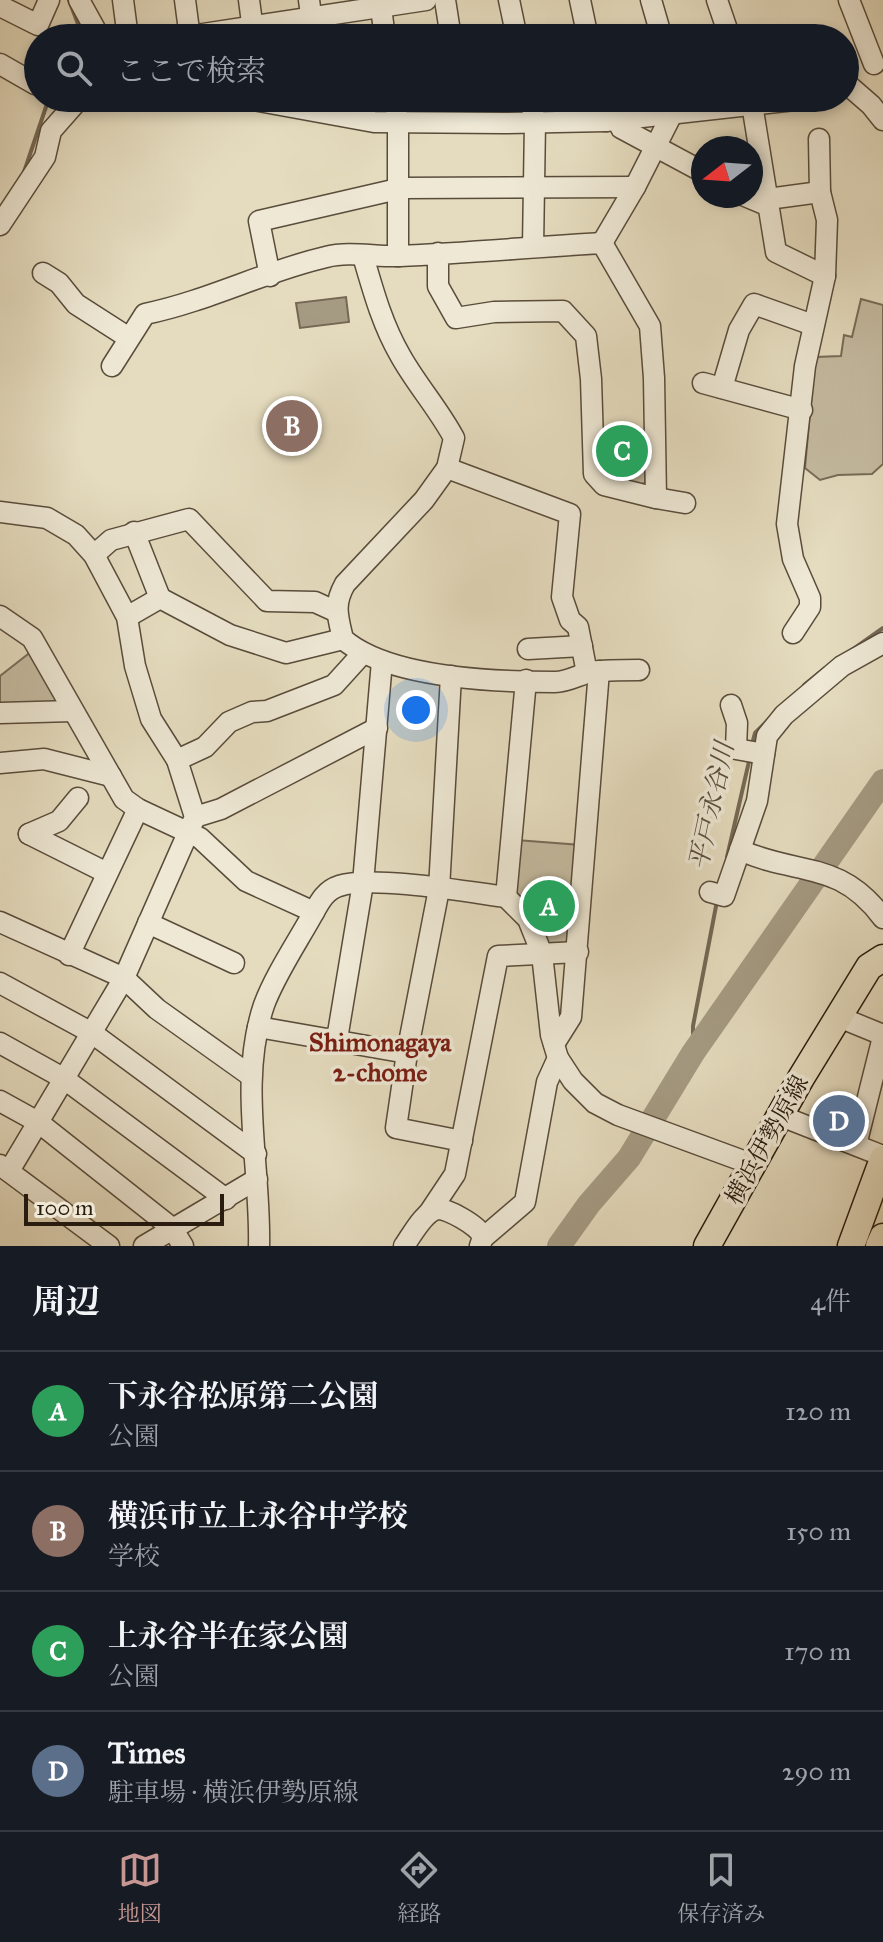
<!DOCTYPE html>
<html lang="ja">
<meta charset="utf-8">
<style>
body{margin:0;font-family:"IM FELL Great Primer","Noto Serif JP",serif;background:#20242c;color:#f1f3f6}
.compass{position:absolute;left:691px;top:136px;width:72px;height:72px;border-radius:50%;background:#171b24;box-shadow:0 4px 12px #0003;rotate:253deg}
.scale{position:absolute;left:24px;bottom:20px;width:200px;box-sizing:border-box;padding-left:8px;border:4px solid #2a1c0f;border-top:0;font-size:22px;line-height:28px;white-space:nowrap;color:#2a1c0f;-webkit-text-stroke:6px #eee8d5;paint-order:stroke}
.you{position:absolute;left:416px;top:710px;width:28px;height:28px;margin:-20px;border:6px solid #fff;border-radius:50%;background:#1a73e8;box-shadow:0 0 0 12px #1a73e833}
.badge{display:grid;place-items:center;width:52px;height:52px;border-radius:50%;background:#c59692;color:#fff;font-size:26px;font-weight:700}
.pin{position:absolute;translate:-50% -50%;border:4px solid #fff;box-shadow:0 2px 8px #0006}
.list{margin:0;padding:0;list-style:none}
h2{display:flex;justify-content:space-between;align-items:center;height:104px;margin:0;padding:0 32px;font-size:34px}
h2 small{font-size:26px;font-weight:400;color:#9ea1a6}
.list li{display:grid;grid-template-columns:52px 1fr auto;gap:24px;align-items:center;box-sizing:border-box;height:120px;padding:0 32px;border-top:2px solid #363941}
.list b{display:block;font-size:30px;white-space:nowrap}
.list p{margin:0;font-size:26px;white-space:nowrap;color:#9ea1a6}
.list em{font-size:26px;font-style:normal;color:#9ea1a6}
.icon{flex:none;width:44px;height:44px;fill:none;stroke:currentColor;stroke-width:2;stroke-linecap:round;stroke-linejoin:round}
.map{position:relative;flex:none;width:883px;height:1246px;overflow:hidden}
.search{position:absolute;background:#171b24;box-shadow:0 4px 12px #0003;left:24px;right:24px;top:24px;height:88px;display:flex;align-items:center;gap:20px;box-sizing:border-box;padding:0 28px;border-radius:44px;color:#9ea1a6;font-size:30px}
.sheet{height:584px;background:#171b24}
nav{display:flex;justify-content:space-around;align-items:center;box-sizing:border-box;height:112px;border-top:2px solid #363941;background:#171b24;font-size:22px;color:#9ea1a6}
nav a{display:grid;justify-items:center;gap:4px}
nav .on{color:#c59692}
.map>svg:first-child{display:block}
.green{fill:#c5bba1;stroke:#786c58;stroke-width:2}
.water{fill:#a59b83;stroke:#746855;stroke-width:2}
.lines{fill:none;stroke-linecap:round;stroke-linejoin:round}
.stream{stroke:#746855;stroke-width:4}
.river{stroke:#a59b83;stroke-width:24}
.minor-casing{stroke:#594c3b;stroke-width:23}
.major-casing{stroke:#2a1c0f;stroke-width:29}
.minor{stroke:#eee8d5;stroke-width:20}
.major{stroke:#e5dcbf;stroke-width:26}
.labels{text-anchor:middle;stroke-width:7;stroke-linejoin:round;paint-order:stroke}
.street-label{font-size:24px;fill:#2a1c0f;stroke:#eee8d5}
.water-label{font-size:26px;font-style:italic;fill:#5b4f3d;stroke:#eee8d5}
.neighbourhood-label{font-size:26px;font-weight:bold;fill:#7a1f14;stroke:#eee8d5}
</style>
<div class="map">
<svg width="883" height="1246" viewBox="0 0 883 1246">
<rect width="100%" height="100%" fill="#e5dcbf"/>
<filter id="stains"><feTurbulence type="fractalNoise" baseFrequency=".0025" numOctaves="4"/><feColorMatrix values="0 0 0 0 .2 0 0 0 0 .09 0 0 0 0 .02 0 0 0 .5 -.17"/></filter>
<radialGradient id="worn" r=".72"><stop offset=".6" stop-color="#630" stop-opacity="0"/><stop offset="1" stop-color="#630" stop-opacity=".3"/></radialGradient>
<!-- green -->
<g class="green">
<path d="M861,299L883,305V464L872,474L838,475L820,480L805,468L815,357L841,356L844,335L852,337Z"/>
<path d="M596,432L648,434L645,483L639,485L603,477Z"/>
<path d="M32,651L61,700L57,704L0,703V676Z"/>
<path d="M516,840L581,845L573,946L545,948L511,894Z"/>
</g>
<!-- water -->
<path class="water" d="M346,297L349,322L300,328L296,303Z"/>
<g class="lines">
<!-- stream -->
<g class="stream">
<path d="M69,0L78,24L69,38"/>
<path d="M24,172L49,98"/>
<path d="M852,650L883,628"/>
<path d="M804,685L825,668"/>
<path d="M752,744L755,733L769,719"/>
<path d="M727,857L750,757"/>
<path d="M693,1053V1026L717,901"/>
</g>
<!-- river -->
<path class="river" d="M559,1246L589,1204L629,1158L693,1053L883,781"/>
<!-- minor casing -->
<g class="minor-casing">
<g id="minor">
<path d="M79,0L100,38"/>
<path d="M123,0L128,38"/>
<path d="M185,0L190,38"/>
<path d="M249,0L254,38"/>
<path d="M309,0L314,38"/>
<path d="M380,0L385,38"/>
<path d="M445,0L451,38"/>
<path d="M509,0L517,38"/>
<path d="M580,0L588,38"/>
<path d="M651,0L662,38"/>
<path d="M717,0L730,38"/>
<path d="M849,0L874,64"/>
<path d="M0,6L38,25L49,0"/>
<path d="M190,36L426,0"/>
<path d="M0,64L35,84"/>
<path d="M848,85L871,105L883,120"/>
<path d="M243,98L374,122L504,123L606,121L813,98"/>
<path d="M394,98L398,122V256"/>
<path d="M530,98L535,122L533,247"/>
<path d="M601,98L606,121"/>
<path d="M751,98L776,252L825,276"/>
<path d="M618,119L621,128L703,172"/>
<path d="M745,196L769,206"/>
<path d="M768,199L820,192"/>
<path d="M0,225L45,157L51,131L80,98"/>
<path d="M602,243L635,187L673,112"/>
<path d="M363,256C373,290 382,324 400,355C416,384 438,408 454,438L447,468L424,500L345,584C333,605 338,617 343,639C388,678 496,682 555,682C567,682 579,675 590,672C606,670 623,670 639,670"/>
<path d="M43,273L59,283L76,304L129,338"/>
<path d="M270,276L259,221L402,188L635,187"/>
<path d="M112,366L145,314C208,301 265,271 326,257C349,251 376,257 400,256C467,253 534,247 602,243L650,326L654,378L656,498L604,485L594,474L591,379L586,336L563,311L494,312L456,318L438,286V253"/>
<path d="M703,383L802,410"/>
<path d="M722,388L739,330L754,304L813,325"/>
<path d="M447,468L570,514L562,597L570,620L578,627L587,673"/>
<path d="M656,498L685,503"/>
<path d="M0,512L47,518L76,535L94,555L127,617L135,666L151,719L177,760L195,817L124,978L9,1171"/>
<path d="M134,532L160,598"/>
<path d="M94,555L111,540L189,519L267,601L315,602L337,612"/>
<path d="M0,616L32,638L124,799L138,809L200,838L246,881L314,912"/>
<path d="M127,617L160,598L230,635L286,653L343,639"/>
<path d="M793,633L810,607V598L793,559L787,524L805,366L825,276L827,220L820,192L819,139"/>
<path d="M528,649L582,646"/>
<path d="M451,676L439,889L407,1053L396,1128L462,1141"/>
<path d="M731,705L737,723L736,749L764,754"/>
<path d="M0,713L73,711"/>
<path d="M177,760L205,747L229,722L252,712L267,711L334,685L363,653"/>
<path d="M0,763L44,759L111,776"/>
<path d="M195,817L221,809L377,728"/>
<path d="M29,834L107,873"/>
<path d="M29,834L59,821L78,798"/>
<path d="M740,850C797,876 839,859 883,918"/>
<path d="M710,892L724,896L757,801L767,736L784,715L842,666L883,643"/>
<path d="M506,897L526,680"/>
<path d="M0,922L124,978L157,1009L251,1076"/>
<path d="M148,923L234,963"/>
<path d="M69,955L138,809"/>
<path d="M0,983L92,1033L256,1154"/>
<path d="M839,1017L883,1035"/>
<path d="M258,1027L407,1053"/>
<path d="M337,1039L363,883L382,661"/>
<path d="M0,1043L63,1078L226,1199"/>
<path d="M554,1044L571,1017L599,671"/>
<path d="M0,1101L38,1122L172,1228L183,1246"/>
<path d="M781,1116L883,1156"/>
<path d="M856,1145L883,1037"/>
<path d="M0,1165L109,1246"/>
<path d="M429,1213L455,1174L498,956L578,952"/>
<path d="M483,1238L525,1202L547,1082L558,1058"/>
<path d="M144,1246L257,1179"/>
<path d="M259,1246C261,1167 238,1082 264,1005C275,975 298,941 314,912C320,901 326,890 339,886C371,875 469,892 506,897L528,919L542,954L551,1035L558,1058L573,1081L595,1103L618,1115L754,1165"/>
<path d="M404,1246C412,1235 424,1211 438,1209C447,1208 478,1226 481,1234C483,1239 482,1240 480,1246"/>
</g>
</g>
<!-- major casing -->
<g class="major-casing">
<g id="major">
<path d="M707,1246L801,1078L869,967L883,958"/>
<path d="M851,1246L883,1159"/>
<path d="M879,1246L883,1237"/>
</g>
</g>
<!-- minor -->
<use href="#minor" class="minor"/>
<!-- major -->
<use href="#major" class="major"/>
</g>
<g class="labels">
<!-- street labels -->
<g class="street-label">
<text transform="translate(767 1140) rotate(-61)" y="8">横浜伊勢原線</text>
</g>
<!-- water labels -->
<g class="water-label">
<text transform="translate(711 806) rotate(-78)" y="9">平戸永谷川</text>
</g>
<!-- neighbourhood labels -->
<g class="neighbourhood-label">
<text x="380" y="1051">Shimonagaya<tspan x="380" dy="30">2-chome</tspan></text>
</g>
</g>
<rect width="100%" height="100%" filter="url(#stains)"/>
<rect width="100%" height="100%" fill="url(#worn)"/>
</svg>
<svg class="compass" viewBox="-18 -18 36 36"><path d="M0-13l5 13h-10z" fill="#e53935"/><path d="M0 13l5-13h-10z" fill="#9ea1a6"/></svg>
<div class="scale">100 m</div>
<div class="you"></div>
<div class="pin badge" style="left:549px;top:906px;background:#2e9e5b">A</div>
<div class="pin badge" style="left:292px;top:426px;background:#8d6e63">B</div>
<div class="pin badge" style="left:622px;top:451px;background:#2e9e5b">C</div>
<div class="pin badge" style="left:839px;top:1121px;background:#5c6f8a">D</div>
<div class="search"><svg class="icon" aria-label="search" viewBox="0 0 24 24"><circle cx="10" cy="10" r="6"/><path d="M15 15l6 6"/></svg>ここで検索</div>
</div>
<section class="sheet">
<h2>周辺<small>4件</small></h2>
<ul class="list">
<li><span class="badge" style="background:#2e9e5b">A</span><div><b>下永谷松原第二公園</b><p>公園</p></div><em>120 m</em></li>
<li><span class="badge" style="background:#8d6e63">B</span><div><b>横浜市立上永谷中学校</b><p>学校</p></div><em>150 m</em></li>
<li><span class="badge" style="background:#2e9e5b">C</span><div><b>上永谷半在家公園</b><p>公園</p></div><em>170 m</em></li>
<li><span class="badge" style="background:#5c6f8a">D</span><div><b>Times</b><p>駐車場 · 横浜伊勢原線</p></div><em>290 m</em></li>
</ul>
</section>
<nav>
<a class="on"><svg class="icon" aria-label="map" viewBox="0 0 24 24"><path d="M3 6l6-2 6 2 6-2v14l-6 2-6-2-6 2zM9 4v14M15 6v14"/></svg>地図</a>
<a><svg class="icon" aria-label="directions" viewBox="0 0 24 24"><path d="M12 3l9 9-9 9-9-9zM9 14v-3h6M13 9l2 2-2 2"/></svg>経路</a>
<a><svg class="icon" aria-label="saved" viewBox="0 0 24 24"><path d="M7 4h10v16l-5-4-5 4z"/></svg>保存済み</a>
</nav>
